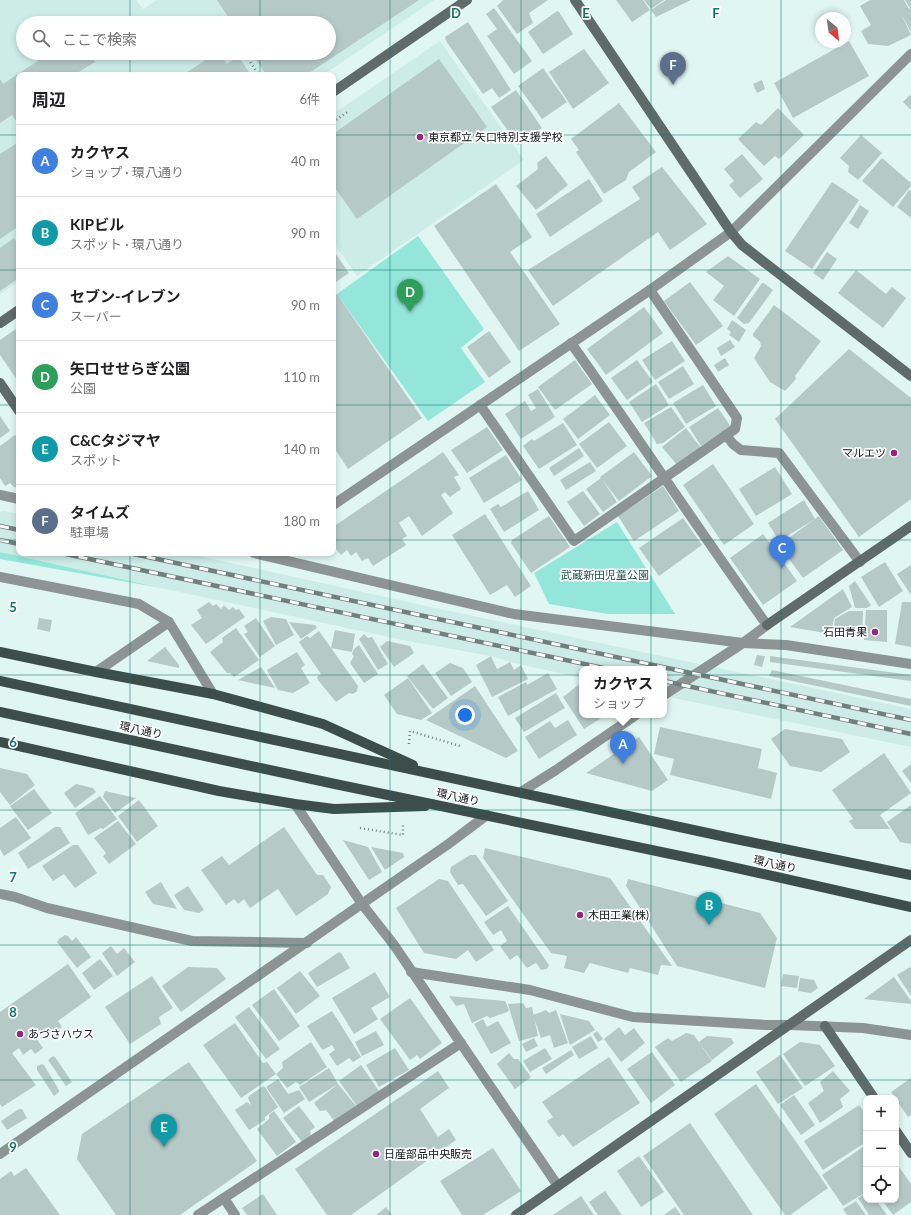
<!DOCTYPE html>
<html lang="ja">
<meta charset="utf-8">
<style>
body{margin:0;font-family:Lato,"Noto Sans JP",sans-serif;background:#f2f2f2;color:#202124}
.controls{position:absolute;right:12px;bottom:12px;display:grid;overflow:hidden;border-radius:8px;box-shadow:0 2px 6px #0003}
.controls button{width:36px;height:36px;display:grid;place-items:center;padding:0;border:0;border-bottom:1px solid #e0e0e0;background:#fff;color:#202124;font:20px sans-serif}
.compass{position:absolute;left:815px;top:12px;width:36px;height:36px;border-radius:50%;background:#fff;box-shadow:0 2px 6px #0003;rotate:151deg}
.you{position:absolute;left:465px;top:715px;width:14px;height:14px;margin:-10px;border:3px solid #fff;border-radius:50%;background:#1a73e8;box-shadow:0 0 0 6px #1a73e833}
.badge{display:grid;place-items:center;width:26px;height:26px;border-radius:50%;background:#962483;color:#fff;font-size:13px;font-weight:700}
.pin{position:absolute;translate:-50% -33px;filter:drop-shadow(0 1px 2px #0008)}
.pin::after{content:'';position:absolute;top:21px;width:14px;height:12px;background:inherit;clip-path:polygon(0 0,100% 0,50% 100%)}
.popup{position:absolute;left:579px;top:666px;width:88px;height:52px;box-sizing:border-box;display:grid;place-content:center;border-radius:8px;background:#fff;filter:drop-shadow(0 1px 3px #0005);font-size:13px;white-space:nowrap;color:#757577}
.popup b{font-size:15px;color:#202124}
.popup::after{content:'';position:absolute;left:50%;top:100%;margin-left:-8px;border:8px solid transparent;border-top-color:#fff}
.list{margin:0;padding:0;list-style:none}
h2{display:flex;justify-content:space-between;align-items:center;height:52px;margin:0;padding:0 16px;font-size:17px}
h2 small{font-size:13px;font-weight:400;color:#757577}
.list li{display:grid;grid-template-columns:26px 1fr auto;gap:12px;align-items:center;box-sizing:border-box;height:72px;padding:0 16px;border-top:1px solid #e0e0e0}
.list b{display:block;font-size:15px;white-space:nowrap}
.list p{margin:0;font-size:13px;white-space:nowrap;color:#757577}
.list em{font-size:13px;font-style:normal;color:#757577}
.icon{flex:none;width:22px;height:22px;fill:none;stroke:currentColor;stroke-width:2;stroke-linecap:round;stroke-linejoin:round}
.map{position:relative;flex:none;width:911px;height:1215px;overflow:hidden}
.search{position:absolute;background:#fff;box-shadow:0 2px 6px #0003;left:16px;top:16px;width:320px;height:44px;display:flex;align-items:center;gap:10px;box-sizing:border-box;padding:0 14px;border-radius:22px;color:#757577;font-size:15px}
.panel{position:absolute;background:#fff;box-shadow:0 2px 6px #0003;left:16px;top:72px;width:320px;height:484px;border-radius:8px}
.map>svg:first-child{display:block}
.built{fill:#cdece7;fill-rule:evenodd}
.green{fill:#94e6db}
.building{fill:#b5cac7}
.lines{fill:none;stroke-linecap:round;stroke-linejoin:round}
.path{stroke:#72807e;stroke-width:2.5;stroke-dasharray:1 3;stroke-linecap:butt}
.lane{stroke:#8d9594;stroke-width:10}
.street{stroke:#8d9594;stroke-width:10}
.secondary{stroke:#5e6b69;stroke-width:10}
.primary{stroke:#3d4d4a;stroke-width:10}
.rail-casing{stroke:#717f7d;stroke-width:4.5}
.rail{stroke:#fff;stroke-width:3;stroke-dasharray:9;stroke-linecap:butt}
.grid{fill:none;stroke:#0f766e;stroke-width:1;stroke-opacity:0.55}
.poi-dot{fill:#962483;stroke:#fff;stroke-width:1.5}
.labels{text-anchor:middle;stroke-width:3.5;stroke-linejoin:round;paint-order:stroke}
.poi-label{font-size:11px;fill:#0e1514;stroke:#fff;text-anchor:start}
.park-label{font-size:11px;fill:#25544e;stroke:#fff}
.street-label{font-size:11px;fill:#0e1514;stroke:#fff}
.grid-label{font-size:13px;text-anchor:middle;font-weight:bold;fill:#0f766e;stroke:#fff;stroke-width:3.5;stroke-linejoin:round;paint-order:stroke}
</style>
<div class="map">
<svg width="911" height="1215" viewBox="0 0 911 1215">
<rect width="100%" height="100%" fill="#e0f6f2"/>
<!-- built -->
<g class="built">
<path d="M0,0H136L143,9L157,0H434L323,75H19V281L0,294ZM23,23H329V53H23Z"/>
<path d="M440,41L524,160L357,276L333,242V114Z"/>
<path d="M3,511L19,514V553H186L440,609L911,709V747L664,696V669H582V678L510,662L491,656L407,641L161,588L0,552V512Z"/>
</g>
<!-- green -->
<g class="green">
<path d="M418,236L484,329L461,348L485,382L428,421L337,294Z"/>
<path d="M617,522L675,614H608L549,604L534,573Z"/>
<path d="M0,552L161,588L0,559Z"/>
</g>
<!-- building -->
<g class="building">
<path d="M217,0H419L306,75H266L252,53H329V23H232Z"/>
<path d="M503,0H548L529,13L533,23L517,34L497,6Z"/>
<path d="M616,0H643L650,10L632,22Z"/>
<path d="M644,0H664L651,9Z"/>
<path d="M666,0H691L656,17L651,10Z"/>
<path d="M870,0H904L909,9L910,8L905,0H911V32L901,14L911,35L888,46L868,44L861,31L871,25L860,6Z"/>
<path d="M494,8L532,61L514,74L487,36L497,29L486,14Z"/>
<path d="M557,11L559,12L573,34L543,54L528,32Z"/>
<path d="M468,22L511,90L499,98L492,88L483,94L446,41L445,37Z"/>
<path d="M849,41L869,76L793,118L774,83Z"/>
<path d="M584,49L609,83L573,109L549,72Z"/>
<path d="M34,53H89L95,62L74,75H19V125L12,115L0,123V79L3,84L39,60Z"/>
<path d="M216,53H220L227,64L238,56L251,75H183Z"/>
<path d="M439,59L487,127L357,219L333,185V134Z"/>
<path d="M543,68L567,102L542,119L518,86Z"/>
<path d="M762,80L765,89L757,93L753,84Z"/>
<path d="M516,90L542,128L518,145L491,107Z"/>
<path d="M911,94V110L903,102Z"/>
<path d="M619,103L656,152L629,172L626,180L604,194L576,152L579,150L571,139Z"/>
<path d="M778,108L804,135L779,159L775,156L764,166L738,139L756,122L761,125Z"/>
<path d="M861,135L882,153L858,180L848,172L849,166L840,158Z"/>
<path d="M19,142V226L0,239V154Z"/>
<path d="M742,154L763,179L740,198L729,185L734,181L724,169Z"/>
<path d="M546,156L568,185L536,210L516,186L538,169L537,163Z"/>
<path d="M882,158L911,183V186L893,207L862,181Z"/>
<path d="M662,167L707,224L670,250L658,232L553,306L528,270L640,199L632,187Z"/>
<path d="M589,179L603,201L550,237L536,214Z"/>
<path d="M832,182L859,200L812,269L785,251Z"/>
<path d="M496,184L532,237L510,252L560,324L519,351L434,226Z"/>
<path d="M909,190L911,191V218L897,207Z"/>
<path d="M860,205L869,211L858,229L849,223Z"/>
<path d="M14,238L19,246V278L0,291V248Z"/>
<path d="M333,250L349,273L333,284Z"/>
<path d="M827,252L837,259L823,280L813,273Z"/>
<path d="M728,256L760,279L734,316L713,300L724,286L706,272Z"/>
<path d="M856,270L886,294L892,287L906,298L883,328L838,293Z"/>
<path d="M690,282L723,326L696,345L664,301Z"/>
<path d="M762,283H764L773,290L749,323L744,324L737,318Z"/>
<path d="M337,294L422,418L348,469L333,446V297Z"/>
<path d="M774,305L821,341L795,376L796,379L785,391L770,382L754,358L761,346L760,342L753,336V334Z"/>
<path d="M644,307L663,333L606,375L587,349Z"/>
<path d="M732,320L746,330L739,342L729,335L731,332L727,329Z"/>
<path d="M19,327V383L0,355V340Z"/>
<path d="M489,331L511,362L489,378L467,347Z"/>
<path d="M730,340L735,347L721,356L717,348Z"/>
<path d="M672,341L685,361L655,380L642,360Z"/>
<path d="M849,349L911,398V499L859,537L775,419Z"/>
<path d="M725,358L729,365L718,372L714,365Z"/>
<path d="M575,360L592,384L555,410L538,387Z"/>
<path d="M637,360L653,382L627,400L611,378Z"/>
<path d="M683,366L694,384L669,399L658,382Z"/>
<path d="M656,384L669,405L642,422L629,402Z"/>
<path d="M703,385L716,406L686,424L673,403Z"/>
<path d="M538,389L555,417L521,439L505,414L525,401L531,411L536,408L528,395Z"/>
<path d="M595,395L610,415L578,439L563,419Z"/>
<path d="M671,407L685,427L663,443L657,444L644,423Z"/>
<path d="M718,408L731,427L701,446L689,427Z"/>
<path d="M0,416L10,431L0,438Z"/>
<path d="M609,422L627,446L597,468L579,444Z"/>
<path d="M563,423L577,445L539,469L523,446L532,439L534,441Z"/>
<path d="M487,427L503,450L467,473L451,450Z"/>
<path d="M686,428L701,448L677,465L662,447Z"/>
<path d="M15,435L19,440V488L14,487L10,483L5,486L0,478V446Z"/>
<path d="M579,448L584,456L554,476L549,468Z"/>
<path d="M443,452L459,475L454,477L461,489L450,497L445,492L441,495L453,513L422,536L409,516L399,523L407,536L402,539L406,545L373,566L368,558L362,561L356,552L351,556L347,550L341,555L336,549L333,551V527Z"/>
<path d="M634,452L652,476L619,501L600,477Z"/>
<path d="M506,455L522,480L484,503L469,478Z"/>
<path d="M590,462L596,471L566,490L560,480Z"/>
<path d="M713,464L754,524L724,545L683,485Z"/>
<path d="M775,467L792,494L756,516L739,489Z"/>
<path d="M601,478L617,502L603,512L586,489Z"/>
<path d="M663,486L679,511L634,541L618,516Z"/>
<path d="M528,491L539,510L504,532L490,509L498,504L501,507Z"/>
<path d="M583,491L600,514L584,526L567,502Z"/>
<path d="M804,500L815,519L779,541L768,523Z"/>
<path d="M485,514L531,586L515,597L507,585L490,595L452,535Z"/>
<path d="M549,516L570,547L531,573L511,543L512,540Z"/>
<path d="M819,516L843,550L803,578L779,545Z"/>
<path d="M683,518L702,545L659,576L639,548Z"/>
<path d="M763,534L797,581L763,605L730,558Z"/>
<path d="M885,562L903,591L879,607L861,577Z"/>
<path d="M911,565V595L897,574Z"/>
<path d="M855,581L871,605L867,608H855L849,586Z"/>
<path d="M843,589L852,607L834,618L831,634L790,627Z"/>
<path d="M209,602L213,606L216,604L221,609L224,605L229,610L233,607L236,610L239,609L245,617L206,644L191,625L202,618L197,610Z"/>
<path d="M902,602H911V647L895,644Z"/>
<path d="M866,610H887V642L864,640Z"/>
<path d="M849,611H863L862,638L833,635L835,619Z"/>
<path d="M271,617L286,619L294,635L276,645L263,621Z"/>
<path d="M39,618L52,620L50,632L37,629Z"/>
<path d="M256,618L275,646L260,657L244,634L248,632L244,626Z"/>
<path d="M289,622L315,625L317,628L301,639Z"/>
<path d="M236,628L259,660L234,677L230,673H227L210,652L223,642L222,638Z"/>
<path d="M335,630L355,634L352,652L331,648Z"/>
<path d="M319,631L358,686L357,691L353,694L349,693L336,702L318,680L317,677L321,674L299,642L307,636L310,638Z"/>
<path d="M364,634L368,638L372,637L388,664L378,670L359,639Z"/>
<path d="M387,641L410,646L414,653L394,667L380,647Z"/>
<path d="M359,645L378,674L364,683L350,663L354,656L352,654L354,649Z"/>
<path d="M165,647L179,665V668L147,661Z"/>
<path d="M297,652L305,665L301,668L310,683L293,693L278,690L267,670Z"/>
<path d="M757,655L765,656L762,667L754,665Z"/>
<path d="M491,656L497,669L510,662L514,670L521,665L528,679L492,697L476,665Z"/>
<path d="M770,656L911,675V681L770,662Z"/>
<path d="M450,663L463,668L472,682L451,696L435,673Z"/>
<path d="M423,664L448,698L433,709L407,676Z"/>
<path d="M261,667L275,688L238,680Z"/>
<path d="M772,670L911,699V706L769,676Z"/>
<path d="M548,673L557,689L508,716L498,697L526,682L527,685Z"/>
<path d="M408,678L432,713L421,720L397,714L384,695Z"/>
<path d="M582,682V715H606L584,729L563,697Z"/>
<path d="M475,686L518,751L506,758L426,720Z"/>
<path d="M556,693L565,708L524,732L515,718Z"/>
<path d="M568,720L577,735L539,759L525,737L550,721L555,728Z"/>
<path d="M660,727L762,749L758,768L777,773L771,799L670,775L674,759L654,754Z"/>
<path d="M785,729L842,739L850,752L821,772L790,766L771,739Z"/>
<path d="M639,737L668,780L652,791L586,773Z"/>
<path d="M884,753L911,793L880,815L890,829H855L849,821L853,819L832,790Z"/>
<path d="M911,764V783L902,771Z"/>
<path d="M0,768L27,774L35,785L10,805L0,792Z"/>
<path d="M76,784L93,788L96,792L75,808L64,793Z"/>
<path d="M34,789L52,813L28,830L10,806Z"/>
<path d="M105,791L136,798L115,813L103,797Z"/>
<path d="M100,796L117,819L103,829L101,828L88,835L75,813Z"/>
<path d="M139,800L158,826L137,842L118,816Z"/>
<path d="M911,805V844L900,842L887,822Z"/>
<path d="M16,817L31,838L4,856L0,849V828Z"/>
<path d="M118,821L136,844L109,864L103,856L106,853L94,838Z"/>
<path d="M55,827H60L70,843L28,869L18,853Z"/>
<path d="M284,827L317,875H323L331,887L328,894L296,916L278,889L250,908L244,899L238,904L234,899L226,905L201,870L222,856L229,865Z"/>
<path d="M343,840L368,847L382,872L369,880Z"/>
<path d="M73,845H78L97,873L75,888L64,874L53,881L42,866Z"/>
<path d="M371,847L403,853L404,857L385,870Z"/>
<path d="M485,848L610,878L672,966L661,965L658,975L630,968L628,973L590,963L584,973L564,968L567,956L551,953L483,858Z"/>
<path d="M470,855H476L508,901L486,916L463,884L458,885L450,872L451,867Z"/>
<path d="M439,879L448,881L494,950L476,962L468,950L456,959L424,953L396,908Z"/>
<path d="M628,879L760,913L777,938L765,988L677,966L626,886Z"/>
<path d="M161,882L177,909L153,904L145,892Z"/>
<path d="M188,886L204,910L199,913L184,910L174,895Z"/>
<path d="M508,906L549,965L547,969L541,970L536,963L527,968L517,955L510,960L500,946L507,941L501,930L493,935L484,922Z"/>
<path d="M65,935L68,936L72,941L76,937L91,957L77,968L57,942L59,939Z"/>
<path d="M111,946L117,954L124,948L135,962L117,976L102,953Z"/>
<path d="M339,952L341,953L350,968L317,987L308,973Z"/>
<path d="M100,959L113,976L94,990L82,973Z"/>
<path d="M68,964L91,997L58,1021L62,1027L49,1037L45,1030L35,1037L43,1048L35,1054L31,1049L23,1055L19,1048L12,1053L36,1085L2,1107L0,1104V1012Z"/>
<path d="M188,967L217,968L226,979L181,1012L162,986Z"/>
<path d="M910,967L911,968V996L897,975Z"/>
<path d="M300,971L320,996L296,1014L277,988Z"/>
<path d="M375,972L390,997L371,1008L378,1019L354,1034L332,998Z"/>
<path d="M783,974L799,976L797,988L781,986Z"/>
<path d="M152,976L173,1008L159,1017L161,1024L130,1044L105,1007Z"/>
<path d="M894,977L911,1001V1004L864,999Z"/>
<path d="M800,978L814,980L818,988L811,993L798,991Z"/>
<path d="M274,989L300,1026L279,1041L252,1005Z"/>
<path d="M449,996L505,1001L509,1010L507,1012L490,1018L487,1016L472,1023L464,1004L456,1006Z"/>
<path d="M410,998L442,1043L420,1059L417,1055L410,1060L380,1019Z"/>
<path d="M523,1003L526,1008L532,1007L538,1036L519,1041L508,1004Z"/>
<path d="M249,1007L280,1049L266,1059L235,1017Z"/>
<path d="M546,1010L549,1013L556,1010L568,1043L554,1048L550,1035L541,1038L533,1015Z"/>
<path d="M332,1011L361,1057L353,1062L349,1058L337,1066L329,1054L335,1050L332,1045L323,1050L321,1048L307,1026Z"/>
<path d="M560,1014L589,1021L595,1030L570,1045Z"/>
<path d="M483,1019L487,1027L498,1021L511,1043L491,1054L474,1024Z"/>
<path d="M235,1023L263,1063L267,1062L276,1074L241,1098L203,1045Z"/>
<path d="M619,1027L625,1035L634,1028L645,1043L621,1062L604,1039Z"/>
<path d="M376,1031L384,1045L362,1056L355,1042Z"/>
<path d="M597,1031L603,1039L598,1042L593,1034Z"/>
<path d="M686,1033L694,1035L712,1061L681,1082L655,1047L668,1038L672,1041Z"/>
<path d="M591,1036L598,1048L579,1059L572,1047Z"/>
<path d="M707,1036L731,1038L734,1043L712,1060L699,1042Z"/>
<path d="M534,1038L538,1046L526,1052L522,1044Z"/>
<path d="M311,1042L327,1067L300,1085L296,1082L287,1088L276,1074L283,1068L282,1062Z"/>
<path d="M800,1042L820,1045L835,1066L805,1086L783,1054Z"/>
<path d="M395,1048L409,1070L379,1087L366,1065Z"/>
<path d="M545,1048L552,1059L530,1072L523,1061Z"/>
<path d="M571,1050L574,1055L546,1074L542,1068Z"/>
<path d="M652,1052L675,1085L651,1103L627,1069Z"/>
<path d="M509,1053L514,1059H518L531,1077L515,1089L497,1064Z"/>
<path d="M780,1055L803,1088L778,1104L756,1072Z"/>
<path d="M53,1056L55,1057L72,1082L66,1086L48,1060Z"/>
<path d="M609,1057L640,1103L573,1147L563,1134L559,1137L557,1135L547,1121L553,1117L542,1102Z"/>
<path d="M189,1062L257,1161L180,1215H116L77,1159L82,1134Z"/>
<path d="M42,1064L44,1065L59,1090V1092L54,1096L37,1070V1066Z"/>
<path d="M361,1065L379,1091L357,1106L339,1081Z"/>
<path d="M329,1068L338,1084L309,1102L299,1087Z"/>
<path d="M438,1071L449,1088L420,1109L438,1137L449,1129L456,1140L351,1215H327L295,1169Z"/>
<path d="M833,1071L850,1091L840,1099L843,1107L820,1123L808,1103L824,1091L820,1082Z"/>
<path d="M911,1078V1115L908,1117L891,1092Z"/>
<path d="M278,1079L288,1094L299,1090L305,1099L284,1113L266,1087Z"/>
<path d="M338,1084L356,1106L335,1122L326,1110L320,1111L314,1103Z"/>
<path d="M756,1084L828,1188L790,1215H785L714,1114Z"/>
<path d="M263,1086L265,1087L278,1107L265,1117V1120L249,1130L235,1110L247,1102L251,1105L248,1098L249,1096Z"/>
<path d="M794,1095L815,1125L801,1135L780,1105Z"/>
<path d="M859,1105L866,1115V1142L823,1170L804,1141Z"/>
<path d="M299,1106L315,1127L310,1131L311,1135L302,1142L283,1118Z"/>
<path d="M19,1109H22L27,1118L7,1130L1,1121Z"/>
<path d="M274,1111L296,1142L277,1156L257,1129L269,1119V1115Z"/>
<path d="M690,1123L753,1215H684L643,1156Z"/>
<path d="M866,1145V1183L864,1185L866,1192L843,1206L822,1175Z"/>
<path d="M493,1148L521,1191L483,1215H462L440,1181Z"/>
<path d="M639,1156L664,1192L641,1207L617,1171Z"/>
<path d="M899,1167L911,1184V1202L893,1215L882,1200H896V1169Z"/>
<path d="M26,1168L60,1215H0V1179L11,1171L14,1176Z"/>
<path d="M605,1191L622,1215H598L589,1202Z"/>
<path d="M866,1193V1200H876L887,1215H869L858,1198Z"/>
<path d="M263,1194L277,1215H247L242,1208Z"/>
<path d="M581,1196L594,1215H553Z"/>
<path d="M856,1201L866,1215H847L843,1209Z"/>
<path d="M386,1207L392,1215H376Z"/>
<path d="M675,1207L681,1215H664Z"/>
</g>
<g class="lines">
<!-- path -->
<g class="path">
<path d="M248,59L259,75"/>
<path d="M333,122L349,111"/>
<path d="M409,744L410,731L460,746"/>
<path d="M360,828L403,835V825"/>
</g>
<!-- lane -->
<g class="lane">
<path d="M650,290L737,418L735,429L726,435L733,444L741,450L779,453L860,562"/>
<path d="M571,343C637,436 700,532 767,625"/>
<path d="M480,405L574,541L726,435"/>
<path d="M224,1198L235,1215"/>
<path d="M198,1215L461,1043"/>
</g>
<!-- street -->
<g class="street">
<path d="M0,495L19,499"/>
<path d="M333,505L650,290L731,232L911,54"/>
<path d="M254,553L514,614L743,643L786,645L911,664"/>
<path d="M0,577L139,604L169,622L213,694"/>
<path d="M96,672L169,622"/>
<path d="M664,695L743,643L767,625"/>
<path d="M521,792L556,770L636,715"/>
<path d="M295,804L362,904L394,945L558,1186"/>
<path d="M0,894L15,897L47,908L192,941L307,943"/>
<path d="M411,972L530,990L633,1017L766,1025H790L863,1028L911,1035"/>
<path d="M0,1154L447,845L487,815"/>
</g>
<!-- secondary -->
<g class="secondary">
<path d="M575,0L731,232L742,245L911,376"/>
<path d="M333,92L467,0"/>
<path d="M0,323L19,310"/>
<path d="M0,383L19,411"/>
<path d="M767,625L911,526"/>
<path d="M825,1026L874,1098"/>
<path d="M896,1131L911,1153"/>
<path d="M516,1215L911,940"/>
</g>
<!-- primary -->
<g class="primary">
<path d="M0,652L96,672L213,694L323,724L413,765"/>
<path d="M0,681L726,837L911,875"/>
<path d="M0,712L335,784L714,863L911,907"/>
<path d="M0,742L219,791L295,804L334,809L425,806"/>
</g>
<!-- rail casing -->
<g class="rail-casing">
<g id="rail">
<path d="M0,526L19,530"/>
<path d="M0,540L19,544"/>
<path d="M61,553L608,669"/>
<path d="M129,553L911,720"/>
<path d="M664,681L911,734"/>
</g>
</g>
<!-- rail -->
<use href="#rail" class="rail"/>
</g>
<!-- grid -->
<path class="grid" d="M130,0V23M260,0V23M390,0V1215M521,0V1215M651,0V1215M781,0V1215M130,53V75M260,53V75M0,135H19M333,135H911M0,270H19M333,270H911M0,405H19M333,405H911M0,540H19M333,540H911M130,553V1215M260,553V1215M0,675H911M0,810H911M0,945H911M0,1080H911"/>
<!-- markers -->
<g class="poi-dot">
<circle cx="420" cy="137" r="4"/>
<circle cx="894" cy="453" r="4"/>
<circle cx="875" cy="632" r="4"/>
<circle cx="580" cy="915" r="4"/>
<circle cx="20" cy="1034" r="4"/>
<circle cx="376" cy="1154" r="4"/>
</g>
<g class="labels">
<!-- poi labels -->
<g class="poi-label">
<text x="428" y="141">東京都立 矢口特別支援学校</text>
<text x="886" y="457" text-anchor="end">マルエツ</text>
<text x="867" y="636" text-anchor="end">石田青果</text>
<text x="588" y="919">木田工業(株)</text>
<text x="28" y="1038">あづさハウス</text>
<text x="384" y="1158">日産部品中央販売</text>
</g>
<!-- park labels -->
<g class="park-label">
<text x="605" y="579">武蔵新田児童公園</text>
</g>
<!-- street labels -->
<g class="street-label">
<text transform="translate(141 730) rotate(12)" y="4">環八通り</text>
<text transform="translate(458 797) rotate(12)" y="4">環八通り</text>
<text transform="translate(775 864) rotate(12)" y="4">環八通り</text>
</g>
</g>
<g class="grid-label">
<text x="456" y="18">D</text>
<text x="586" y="18">E</text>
<text x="716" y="18">F</text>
<text x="13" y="612">5</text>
<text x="13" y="747">6</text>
<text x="13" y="882">7</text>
<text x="13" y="1017">8</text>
<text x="13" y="1152">9</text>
</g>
</svg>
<div class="controls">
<button>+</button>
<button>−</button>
<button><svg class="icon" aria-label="locate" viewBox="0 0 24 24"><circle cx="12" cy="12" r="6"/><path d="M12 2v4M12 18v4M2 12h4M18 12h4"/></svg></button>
</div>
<svg class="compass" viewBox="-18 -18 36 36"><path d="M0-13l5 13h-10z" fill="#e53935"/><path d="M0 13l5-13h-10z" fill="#757577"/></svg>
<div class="you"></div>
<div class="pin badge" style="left:623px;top:764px;background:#3f7fe0">A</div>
<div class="popup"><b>カクヤス</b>ショップ</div>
<div class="pin badge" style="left:709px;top:925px;background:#0f9aa8">B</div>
<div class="pin badge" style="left:782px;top:568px;background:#3f7fe0">C</div>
<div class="pin badge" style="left:410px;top:312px;background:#2e9e5b">D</div>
<div class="pin badge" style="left:164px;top:1147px;background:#0f9aa8">E</div>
<div class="pin badge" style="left:673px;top:85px;background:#5c6f8a">F</div>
<div class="search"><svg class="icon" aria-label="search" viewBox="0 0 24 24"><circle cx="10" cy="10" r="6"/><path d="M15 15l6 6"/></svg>ここで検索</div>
<section class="panel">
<h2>周辺<small>6件</small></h2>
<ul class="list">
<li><span class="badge" style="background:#3f7fe0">A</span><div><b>カクヤス</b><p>ショップ · 環八通り</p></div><em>40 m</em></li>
<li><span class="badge" style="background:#0f9aa8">B</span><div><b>KIPビル</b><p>スポット · 環八通り</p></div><em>90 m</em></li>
<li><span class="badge" style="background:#3f7fe0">C</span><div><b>セブン-イレブン</b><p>スーパー</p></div><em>90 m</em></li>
<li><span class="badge" style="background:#2e9e5b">D</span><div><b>矢口せせらぎ公園</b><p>公園</p></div><em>110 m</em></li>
<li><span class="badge" style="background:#0f9aa8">E</span><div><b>C&amp;Cタジマヤ</b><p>スポット</p></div><em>140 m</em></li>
<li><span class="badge" style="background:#5c6f8a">F</span><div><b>タイムズ</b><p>駐車場</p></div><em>180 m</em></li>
</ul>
</section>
</div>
